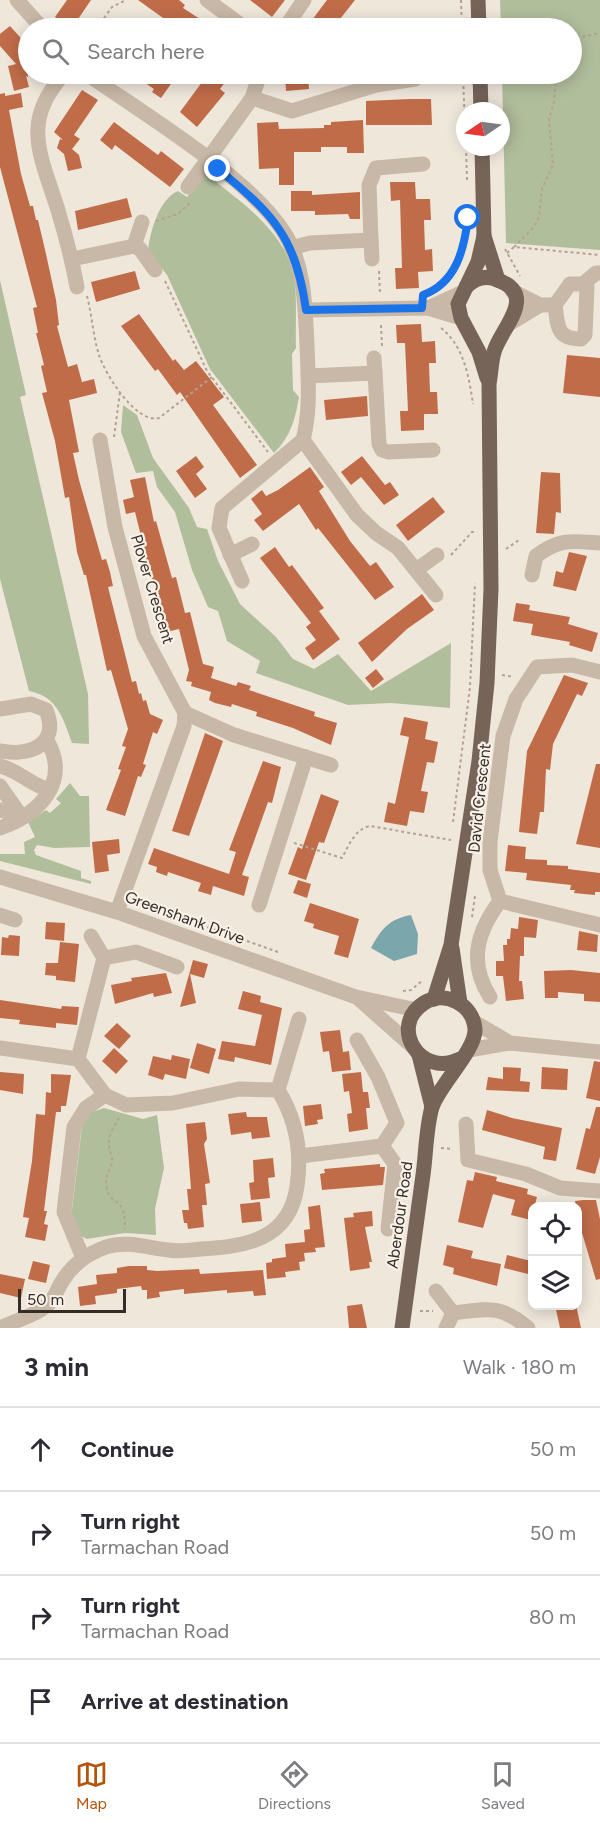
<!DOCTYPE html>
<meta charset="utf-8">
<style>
body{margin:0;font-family:Figtree,sans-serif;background:#f7f7f7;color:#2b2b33}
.controls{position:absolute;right:18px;bottom:18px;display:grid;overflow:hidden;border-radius:12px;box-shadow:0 3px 15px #0003}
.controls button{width:54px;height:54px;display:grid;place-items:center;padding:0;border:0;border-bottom:2px solid #e1e1e2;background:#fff;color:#2b2b33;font:30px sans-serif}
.compass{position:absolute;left:456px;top:102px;width:54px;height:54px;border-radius:50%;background:#fff;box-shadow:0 3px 15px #0003;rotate:257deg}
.scale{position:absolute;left:18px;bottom:15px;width:108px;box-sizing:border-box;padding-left:6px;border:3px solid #352c27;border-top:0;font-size:16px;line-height:21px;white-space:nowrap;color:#352c27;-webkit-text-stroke:4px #f8f1e7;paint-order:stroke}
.stop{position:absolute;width:18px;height:18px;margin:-14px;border:4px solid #1a73e8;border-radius:50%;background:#fff}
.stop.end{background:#1a73e8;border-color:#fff;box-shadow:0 2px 6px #0008}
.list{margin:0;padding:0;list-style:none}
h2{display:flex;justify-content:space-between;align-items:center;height:78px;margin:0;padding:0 24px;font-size:26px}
h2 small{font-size:20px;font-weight:400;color:#7c7c81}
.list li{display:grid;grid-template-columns:39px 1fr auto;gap:18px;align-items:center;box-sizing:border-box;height:84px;padding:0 24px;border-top:2px solid #e1e1e2}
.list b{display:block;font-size:22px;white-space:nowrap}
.list p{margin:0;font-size:20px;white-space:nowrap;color:#7c7c81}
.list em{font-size:20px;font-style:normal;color:#7c7c81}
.icon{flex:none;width:33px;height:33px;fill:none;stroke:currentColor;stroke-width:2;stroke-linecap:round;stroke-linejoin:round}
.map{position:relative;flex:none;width:600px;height:1328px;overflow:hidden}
.search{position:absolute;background:#fff;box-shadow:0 3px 15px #0003;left:18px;right:18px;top:18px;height:66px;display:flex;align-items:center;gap:15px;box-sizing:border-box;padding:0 21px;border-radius:33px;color:#7c7c81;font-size:22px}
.sheet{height:414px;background:#fff}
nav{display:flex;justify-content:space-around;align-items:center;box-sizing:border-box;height:84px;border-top:2px solid #e1e1e2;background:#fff;font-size:16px;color:#7c7c81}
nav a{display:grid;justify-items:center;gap:3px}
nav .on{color:#b45309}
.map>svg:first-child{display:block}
.green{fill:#b1be9c}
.water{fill:#7ba7ac}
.building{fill:#c06c49}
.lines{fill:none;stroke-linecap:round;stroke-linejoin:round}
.path{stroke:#b3a292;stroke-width:2;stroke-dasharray:3 3;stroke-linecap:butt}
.minor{stroke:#c8b8a7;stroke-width:15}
.major{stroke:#766459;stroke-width:15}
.route{stroke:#1a73e8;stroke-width:8}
.labels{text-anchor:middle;stroke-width:4.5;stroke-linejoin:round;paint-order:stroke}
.street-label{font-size:16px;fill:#352c27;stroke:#f8f1e7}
</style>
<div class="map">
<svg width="600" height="1328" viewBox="0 0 600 1328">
<rect width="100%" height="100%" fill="#f0e7db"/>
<!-- green -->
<g class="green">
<path d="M500,0H600V250L506,243L502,74H572V28H501Z"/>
<path d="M205,173C238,200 283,229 293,273C298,296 295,325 296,348L292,354L293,390L299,397C295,420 291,436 274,453L210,369L167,275L148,251C150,232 159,199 178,191L187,197Z"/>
<path d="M0,280L26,395L20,397L88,694L89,744L72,743C63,718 57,696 29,691L0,579Z"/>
<path d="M123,405L137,415L153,458L189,508L197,527L207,529L218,561L240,604L276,637L293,659L314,669L338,654L371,691L451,643L450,708L391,703L348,705L256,673L260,661L227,641L218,611L208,607L192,570L175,512L157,487L153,471L136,473L121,432Z"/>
<path d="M70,783L80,796H89L90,847L54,848L37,845L34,850L36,855L81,871V878L91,881V884L0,861V854H25L24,842L35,837L28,822L46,810L50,813L61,803L56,799Z"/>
<path d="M104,1108L143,1119L157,1115L164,1168L155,1209L156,1235L125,1233L87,1239L81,1236L71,1218L82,1126L92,1112Z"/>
</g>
<!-- water -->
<path class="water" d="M411,915L418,934L417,954L394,961L371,948C381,929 389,919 411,915Z"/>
<!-- building -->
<g class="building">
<path d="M67,0H91L72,28L55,17Z"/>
<path d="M138,0H179L185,5L183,8L214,28H177Z"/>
<path d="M250,0H285L272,17Z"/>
<path d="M327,0H355L333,28H306Z"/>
<path d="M10,26L28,46V77L26,76L29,87L14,91L8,66L16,64L0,46V34Z"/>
<path d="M132,74H163L173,81L161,98L152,92L154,89Z"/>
<path d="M208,74H231L220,89L225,93L197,127L180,112Z"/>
<path d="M285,74H308L309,89L286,91Z"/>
<path d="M82,90L98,100L74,135L80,139L72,149L79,155L82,168L68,171L64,154L57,148L60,139L63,140L54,132Z"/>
<path d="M5,93V96L21,93L23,107L9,110L21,174L30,206H33L36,220H38L46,254L56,300L59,325L57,326L68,367L77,364L82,382L94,379L97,393L69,400L79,452L73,453L79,480L102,560L106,559L110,572L113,586L108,587L132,682L136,681L139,694L141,693L143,701L146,700L150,714L163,720L157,734L153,732L143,764L146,765L141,777L138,776L125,816L106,810L121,770L118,769L126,747L122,746L128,729L111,670L107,671L86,575H84L77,552L69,497L65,498L55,441L42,393L47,392L41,366L44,365L36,333H38L33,308L37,307L0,167V94Z"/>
<path d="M410,99H431L432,125H366V101Z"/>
<path d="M363,120L364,153H347V147H321V152H294V185H279V168L259,169L257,123L278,122L279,129L324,128V125H331V122Z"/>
<path d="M114,122L158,155L161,151L184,169L170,187L115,145L112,150L100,140Z"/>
<path d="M390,182H415L416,199H430L431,220H424L425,250L432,249L433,271L418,272L419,288L396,289L395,268H402L400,200L391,201Z"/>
<path d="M291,191H312V195L360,192V219H350L348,214L315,215V211H291Z"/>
<path d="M127,198L132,217L78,230L75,211Z"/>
<path d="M135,271L140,289L96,302L91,282Z"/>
<path d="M139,314L173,361L175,359L184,370L196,361L224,397L213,405L257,465L240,478L180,392L177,395L158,369L155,371L121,326Z"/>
<path d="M421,324L422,342L435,341L436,363H429L430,392H437L438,414H424V430L401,431L400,411H408L405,343H397L396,325Z"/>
<path d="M567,355L600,358V397L563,393Z"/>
<path d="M367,396L368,416L326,420L324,400Z"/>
<path d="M196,456L204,467L196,474L207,489L195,498L176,471Z"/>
<path d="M362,456L385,485L390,482L399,495L384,505L361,477L351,485L341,472Z"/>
<path d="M310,467L324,487L319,491L350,541L370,566L376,562L394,587L375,600L318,528L316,530L299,504L263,531L254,520L262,514L251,499L262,490L266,496L278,490Z"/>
<path d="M541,472L560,473L561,513L556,512L554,534L536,533Z"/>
<path d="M145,477L154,522L156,521L172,578L176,577L185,613L190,612L203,664L214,667L211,678L236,686L238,682L251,686L249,690L315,712L314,716L337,723L331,745L293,728L256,716L257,712L232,704L231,707L215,703L209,700L211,692L191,686L192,682L186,681L189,670L179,629L162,633L158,619L163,618L143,547L140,548L137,537L141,536L135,512L126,514L123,500L134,497L130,480Z"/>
<path d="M433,497L445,512L408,541L396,525Z"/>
<path d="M275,547L289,567L292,565L324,608L319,611L340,639L313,660L305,648L316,640L306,627L311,623L260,558Z"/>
<path d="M569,552L587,556L576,591L553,586L556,571L563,573Z"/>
<path d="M422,594L434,610L407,629L372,662L358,643Z"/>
<path d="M516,603L530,605L529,610L570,617L568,624L598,633L592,652L569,645L570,642L531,635L533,624L513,621Z"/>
<path d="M376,669L384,679L373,688L365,678Z"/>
<path d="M564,675L588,683L582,696L577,694L553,744L550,770L546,769L544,812H540L537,834L519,832L527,751Z"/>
<path d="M404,717L428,722L425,739L438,742L434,763L427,762L421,791L428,792L424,813L410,811L407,826L384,822L388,802L395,804L409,737L400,735Z"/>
<path d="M205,733L223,741L189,836L172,831Z"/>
<path d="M263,761L281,767L272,803L268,802L242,875L249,877L244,896L213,886L211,895L198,891L201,883L168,872L167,876L156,872L157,867L148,864L154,848L229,874L236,852L229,850Z"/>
<path d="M596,764H600V848L576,844Z"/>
<path d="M321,794L339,801L324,843L319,842L306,880L288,874L298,847L302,849Z"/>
<path d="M119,839L120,853L107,855L109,871L95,873L92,842Z"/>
<path d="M508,845L526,847L525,859L547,860V865L568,866V869L600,873V892H595V895L574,893L575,890H570L571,885L526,880L527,873L505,871Z"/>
<path d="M298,880L311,884L307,898L293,893Z"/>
<path d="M310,903L359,919L348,958L334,954L339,936L313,928L314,924L304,921Z"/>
<path d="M519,917L538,920L536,938L524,937V956H520L519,981H522L524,999L506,1001L503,976H496V961H504L503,945H507V939H510L511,928L518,929Z"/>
<path d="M46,922L65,923L64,941L45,939Z"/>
<path d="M579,931L598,935L597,952L577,950Z"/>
<path d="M9,935L20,936L19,956L1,955L2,937L8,938Z"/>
<path d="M60,942L79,944L75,982L56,980V976L45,975L46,963H58Z"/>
<path d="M193,960L208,964L204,978L190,974L196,1003L180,1007Z"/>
<path d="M571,970L600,973V1002L584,1001V994L558,992V998H545L544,971Z"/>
<path d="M166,973L172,993L154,997L153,993L115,1004L111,985L132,981L131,978Z"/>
<path d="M243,991L261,996L260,1002L282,1008L271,1065L235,1057L234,1062L218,1059L222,1041L255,1046L262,1015L238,1009Z"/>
<path d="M0,1000L61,1009L62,1006L79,1007L77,1025L56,1023V1028L19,1024L20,1020L0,1018Z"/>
<path d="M117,1023L131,1036L119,1049L104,1036Z"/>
<path d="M340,1030L343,1052L349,1051L351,1070L332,1072L329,1051L323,1052L320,1032Z"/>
<path d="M197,1043L216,1049L209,1074L190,1068Z"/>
<path d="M114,1048L128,1061L116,1074L102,1061Z"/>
<path d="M172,1055L190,1059L186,1079L165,1074L163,1080L148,1075L153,1056L171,1060Z"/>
<path d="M594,1061L600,1062V1101L586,1098Z"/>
<path d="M503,1067L521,1068L520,1081L530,1082L529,1092L486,1090L488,1077L503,1079Z"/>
<path d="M542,1067L568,1069L567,1090L541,1089Z"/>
<path d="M0,1072L24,1074L23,1094L0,1090Z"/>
<path d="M361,1072L363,1092H368L370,1108H366L368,1129L349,1132L347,1114L352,1113L349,1091L344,1092L342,1074Z"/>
<path d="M51,1074L71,1075L66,1106H61V1112H56L44,1211H47L44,1224L48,1225L45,1241L25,1237L29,1218L23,1217L32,1161L36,1114L45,1115L46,1092L51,1093Z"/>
<path d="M321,1104L323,1119L317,1120L318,1124L305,1126L303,1106Z"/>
<path d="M596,1107H600V1157L595,1174L576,1169L586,1128L590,1129Z"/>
<path d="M487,1110L512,1118L562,1128L556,1161L543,1159L545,1147L482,1130Z"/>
<path d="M246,1112L247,1117H267L270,1137L252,1139L251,1132L231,1135L228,1114Z"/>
<path d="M205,1122L207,1139L204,1144L210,1183L205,1184L207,1205H202L204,1227L188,1229L187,1223H184L182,1210H189L187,1189H191L186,1124Z"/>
<path d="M273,1158L275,1177L268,1178L270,1198L251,1200L249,1183L254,1182L253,1160Z"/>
<path d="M380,1164V1167H385L383,1185L322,1190L320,1174L325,1173L324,1169Z"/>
<path d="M475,1172L497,1177L496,1181L528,1189L527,1194L537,1197L531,1220L511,1215L515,1200L493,1194L483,1228L458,1222L467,1180L473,1181Z"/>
<path d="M583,1200H596L600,1219V1279L596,1280L580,1226L575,1201Z"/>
<path d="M260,1202L262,1221L242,1223L240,1204Z"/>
<path d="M320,1205L325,1247L315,1248L316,1252L304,1253L305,1261L299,1262L300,1270L285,1272L286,1277L267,1279L266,1263L272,1262V1259L286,1257L285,1244L305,1242L304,1230L310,1229L308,1207Z"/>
<path d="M372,1211L373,1226L365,1227L372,1262H369L370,1268L350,1271L344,1218L354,1217L353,1213Z"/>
<path d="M447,1245L473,1251L471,1258L501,1264L497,1286L453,1274L454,1268L443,1265Z"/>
<path d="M507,1255L527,1260L532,1259V1275L504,1268Z"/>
<path d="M33,1261L50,1265L46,1283L28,1279Z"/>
<path d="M129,1266H147V1270L157,1271L199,1269L200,1274L263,1270L266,1295L254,1296L253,1291L227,1293V1290L184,1294V1289L159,1292L160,1297L147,1299V1290H142L141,1286L117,1289V1293L95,1296L96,1304L80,1306L78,1287L97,1284L96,1275L117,1273V1268Z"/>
<path d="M0,1274L25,1279L21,1298L0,1293Z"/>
<path d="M362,1304L367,1328H349L347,1306Z"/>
<path d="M555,1305H576L581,1328H560Z"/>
</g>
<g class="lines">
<!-- path -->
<g class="path">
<path d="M461,0L462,28"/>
<path d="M97,28L112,7L126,0"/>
<path d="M572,43L585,36L600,33"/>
<path d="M463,74L465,130"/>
<path d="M466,147L467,180"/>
<path d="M156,221L178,214L192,201"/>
<path d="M514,247L533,228L539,217L542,189L553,165L549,119L554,102L556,74"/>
<path d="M505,249L520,276"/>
<path d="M507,253L514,247L600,255"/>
<path d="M379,271L380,295"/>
<path d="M165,281L207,371L268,452"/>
<path d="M442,284L462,253L468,219"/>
<path d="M87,296C92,315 93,336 99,355C105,374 136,424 159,418L212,377"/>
<path d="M381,325L382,346"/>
<path d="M441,328C464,346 469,377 473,404"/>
<path d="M114,437L120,392"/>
<path d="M506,549L519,540"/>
<path d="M451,555L472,532H477"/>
<path d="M502,675L514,677"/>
<path d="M453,822L470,687L475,583"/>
<path d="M294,843L342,858C349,845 355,829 370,826L451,840"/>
<path d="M179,917L278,952"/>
<path d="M472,917L475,896"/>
<path d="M403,991L411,990L423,980"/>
<path d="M119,1118C115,1125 108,1135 109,1144C109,1151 113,1156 112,1162C110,1172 103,1178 107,1189C112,1208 125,1194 125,1229"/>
<path d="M441,1148L453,1149"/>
<path d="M420,1311H433"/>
</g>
<!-- minor -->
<g class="minor">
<path d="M17,0L42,28"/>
<path d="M207,0L245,28"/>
<path d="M279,28L287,25L304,0"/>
<path d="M64,74C21,121 40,154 57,207C65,233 72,260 77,287"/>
<path d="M87,74C142,113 251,178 285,234C305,267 305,307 307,345C308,377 311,409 303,440"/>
<path d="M252,98L292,111L376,85L415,79"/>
<path d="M188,187L252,98L260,74"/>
<path d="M371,240L372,259"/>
<path d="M134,246L142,222"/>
<path d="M291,248L310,243L371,240L369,185L376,168L423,164"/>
<path d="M72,259L134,246L140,249L155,270"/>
<path d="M570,284H583L587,287L585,335L581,339C556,339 558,326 555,305Z"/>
<path d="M583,284L596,273H600"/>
<path d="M512,291L540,305H555"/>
<path d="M428,308L463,292"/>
<path d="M306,310L428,308L461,318"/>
<path d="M512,322L540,305"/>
<path d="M374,358L375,373"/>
<path d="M308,376L375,373L379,444L382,450L388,452L433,450"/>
<path d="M100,440L115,527L144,636L185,713L184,726L117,912"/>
<path d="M303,440L357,515L376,533L398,548L436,595"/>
<path d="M230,555L252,544"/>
<path d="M416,570L437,555"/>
<path d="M532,575L536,556C560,538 572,541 600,543"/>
<path d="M242,581L219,528L222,508L303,440"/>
<path d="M600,672L572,665L537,667L516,699L503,736L490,842V870L500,901L600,925"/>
<path d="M0,709L31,704L46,710C61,746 28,756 0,751"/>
<path d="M185,713L234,735L331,765"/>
<path d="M0,766C20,771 30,785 50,790"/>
<path d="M0,786L21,816"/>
<path d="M0,810L21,816"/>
<path d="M0,828C40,814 72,780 46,739"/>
<path d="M0,877L117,912L356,997L417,1010"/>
<path d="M259,905L306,757"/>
<path d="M0,915L15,920"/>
<path d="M91,936L104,958L136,952L177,967"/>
<path d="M490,997C468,962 477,932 500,901"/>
<path d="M359,999L413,1047"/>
<path d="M474,1022L510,1043"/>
<path d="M0,1048L78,1059L105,1095L126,1105L173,1103L239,1089L278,1090C296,1119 302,1152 297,1186C290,1239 246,1247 201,1249C191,1250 180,1252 169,1250C148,1248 127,1240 106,1247C89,1253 73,1264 63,1280C59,1286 56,1294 52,1300C40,1315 16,1320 0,1328"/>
<path d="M469,1050L510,1043L600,1052"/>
<path d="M78,1059L104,958"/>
<path d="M278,1090L299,1019"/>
<path d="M466,1124L468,1160L526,1174L560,1188L600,1191"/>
<path d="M382,1146L395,1164L388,1229"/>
<path d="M300,1156L382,1146L397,1123L378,1077L357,1040"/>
<path d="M83,1258L64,1212L74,1127L86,1108L105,1095"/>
<path d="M436,1291L453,1313C488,1309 500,1304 528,1328"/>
<path d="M446,1328L453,1313"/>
</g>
<!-- major -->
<g class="major">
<path d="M478,0L479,28"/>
<path d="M480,74L481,111"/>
<path d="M482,147L484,236L498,280"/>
<path d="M484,236L478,262L458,304L461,318L479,352L487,378"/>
<path d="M452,948L460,1003"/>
<path d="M434,999L451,945L479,761L487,683L491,589L489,384C491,374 491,362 494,352C500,329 541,294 495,279C484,275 474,279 466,287"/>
<path d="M419,1055L432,1107"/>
<path d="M402,1328C409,1277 416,1226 423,1175C426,1154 426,1128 432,1107C440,1084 476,1050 475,1029C473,1004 445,990 424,1003C388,1026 420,1079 460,1059"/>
</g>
</g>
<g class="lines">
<!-- route -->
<path class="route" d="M218,169C273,214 296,237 306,310L422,308L423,295C456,283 464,250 468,218"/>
</g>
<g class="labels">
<!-- street labels -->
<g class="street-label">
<text transform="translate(153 589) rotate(73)" y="6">Plover Crescent</text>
<text transform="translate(479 798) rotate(-84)" y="6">David Crescent</text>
<text transform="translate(185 917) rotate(20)" y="6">Greenshank Drive</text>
<text transform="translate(399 1215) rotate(-82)" y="6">Aberdour Road</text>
</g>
</g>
</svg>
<div class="controls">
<button><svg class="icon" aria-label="locate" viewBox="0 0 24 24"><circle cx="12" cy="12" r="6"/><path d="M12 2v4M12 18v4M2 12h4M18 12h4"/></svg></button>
<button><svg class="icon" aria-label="layers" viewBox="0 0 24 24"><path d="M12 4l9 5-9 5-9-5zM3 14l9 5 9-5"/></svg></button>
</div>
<svg class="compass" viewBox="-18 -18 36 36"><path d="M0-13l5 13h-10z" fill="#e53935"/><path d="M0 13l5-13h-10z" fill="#7c7c81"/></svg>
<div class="scale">50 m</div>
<div class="stop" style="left:468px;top:218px"></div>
<div class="stop end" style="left:218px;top:169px"></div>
<div class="search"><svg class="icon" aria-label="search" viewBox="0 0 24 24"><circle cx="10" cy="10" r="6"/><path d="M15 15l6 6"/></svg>Search here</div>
</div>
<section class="sheet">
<h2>3 min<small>Walk · 180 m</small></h2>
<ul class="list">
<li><svg class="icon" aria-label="ahead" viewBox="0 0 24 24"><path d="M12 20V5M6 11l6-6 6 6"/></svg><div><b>Continue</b></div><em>50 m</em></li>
<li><svg class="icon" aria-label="right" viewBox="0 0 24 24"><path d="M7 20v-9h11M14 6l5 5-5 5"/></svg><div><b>Turn right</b><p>Tarmachan Road</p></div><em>50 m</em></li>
<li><svg class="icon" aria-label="right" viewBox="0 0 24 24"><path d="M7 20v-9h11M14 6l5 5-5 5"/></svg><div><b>Turn right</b><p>Tarmachan Road</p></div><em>80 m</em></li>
<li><svg class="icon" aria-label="arrive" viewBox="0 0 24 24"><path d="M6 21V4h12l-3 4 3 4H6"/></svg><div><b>Arrive at destination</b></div></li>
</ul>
</section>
<nav>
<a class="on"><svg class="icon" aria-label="map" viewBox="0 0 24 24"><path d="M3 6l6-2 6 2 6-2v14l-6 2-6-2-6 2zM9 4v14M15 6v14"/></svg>Map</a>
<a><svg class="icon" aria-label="directions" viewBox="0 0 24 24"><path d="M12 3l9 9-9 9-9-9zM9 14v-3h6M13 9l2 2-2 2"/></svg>Directions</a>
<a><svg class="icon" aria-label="saved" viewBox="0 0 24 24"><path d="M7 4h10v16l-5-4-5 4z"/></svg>Saved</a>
</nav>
